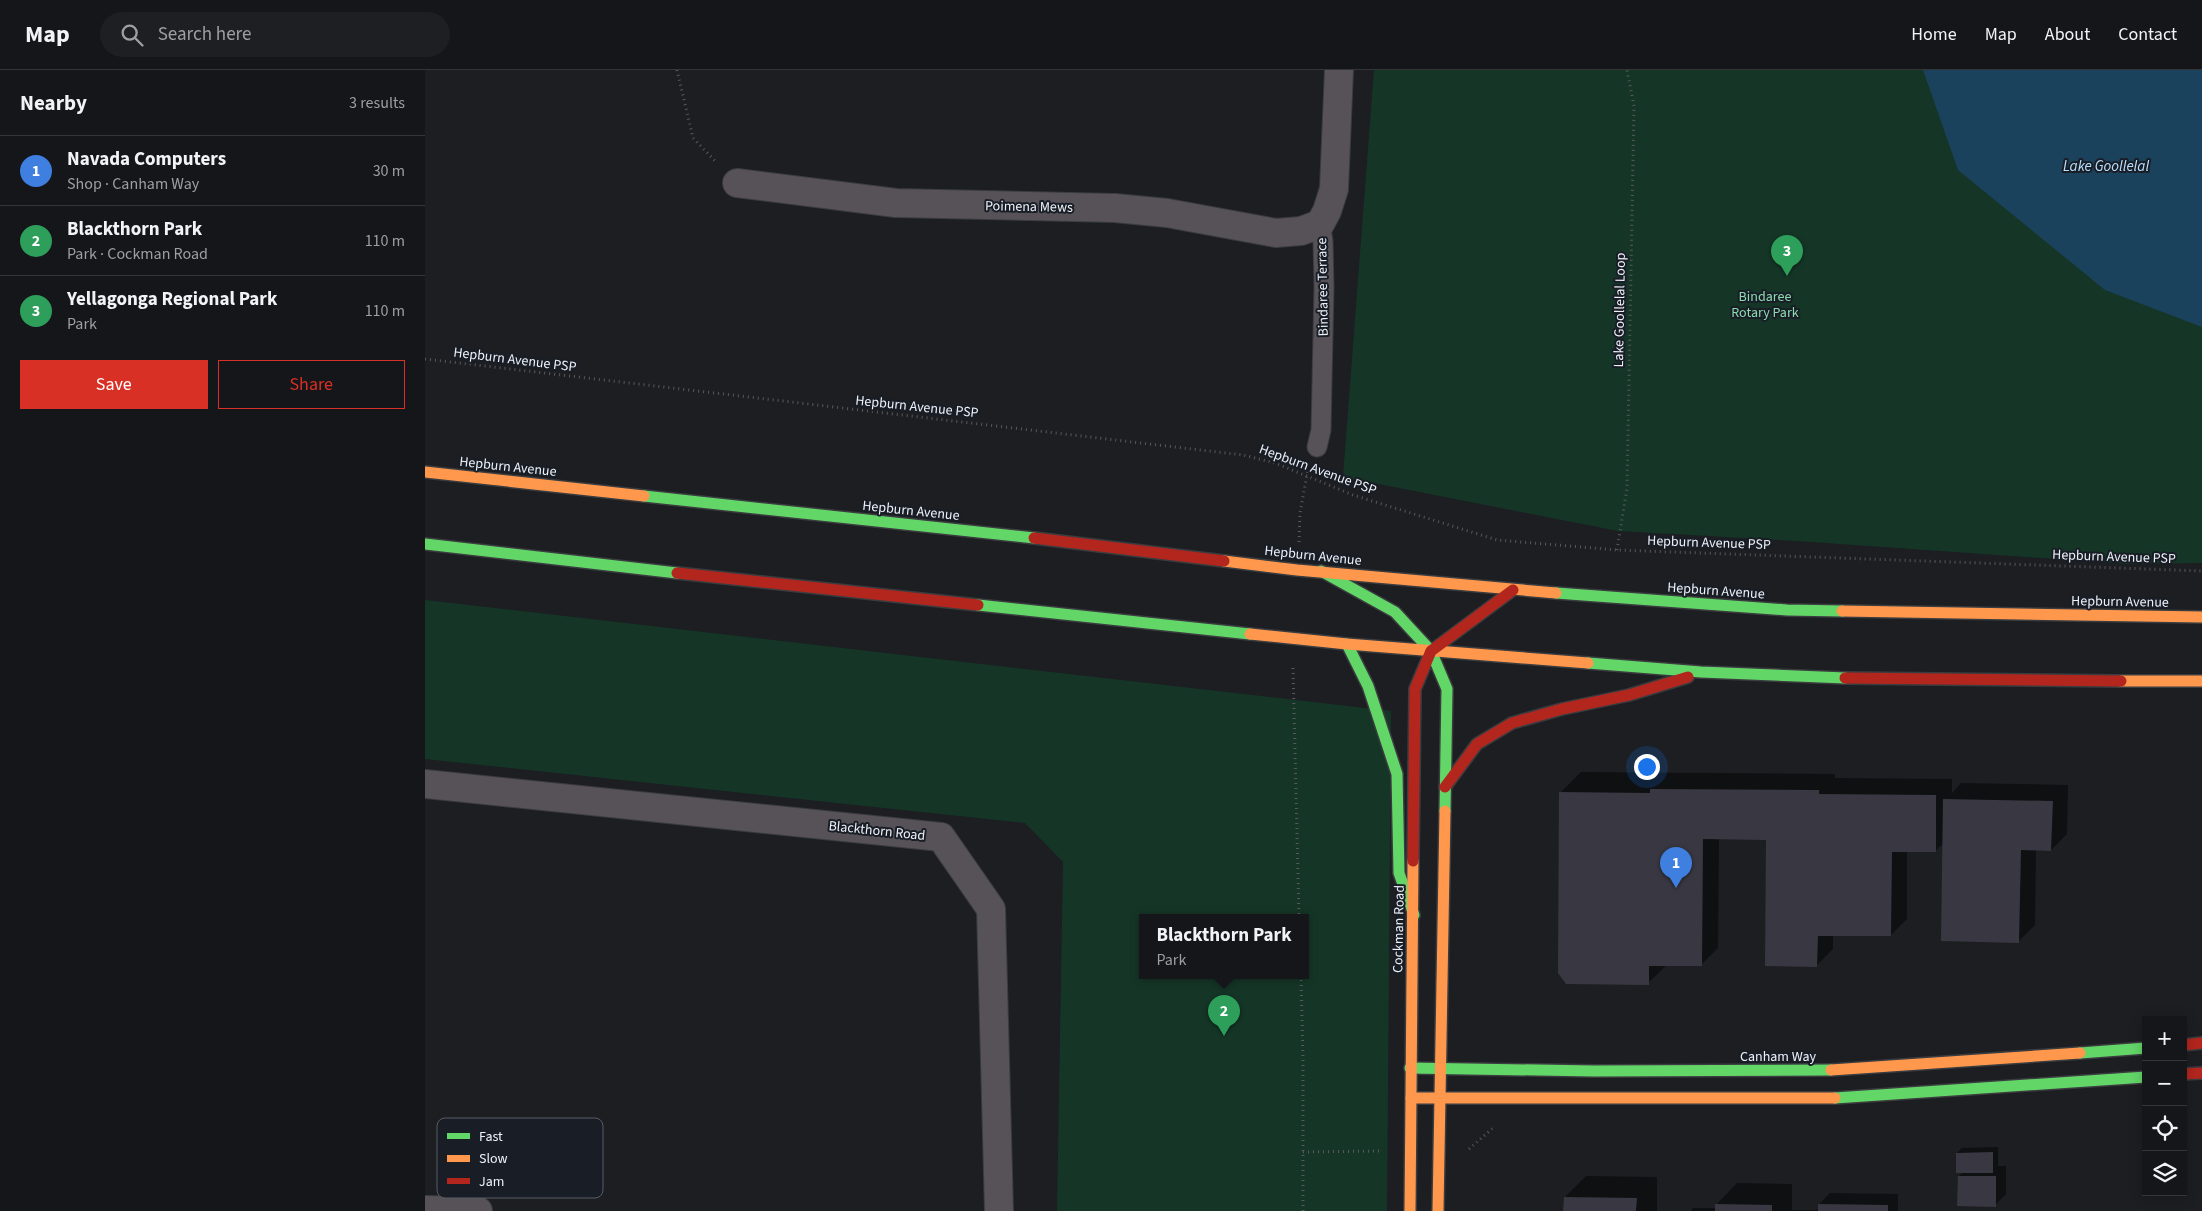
<!DOCTYPE html>
<meta charset="utf-8">
<style>
body{margin:0;font-family:"Source Sans 3",sans-serif;background:#1e1f23;color:#f1f3f6}
.controls{position:absolute;right:15px;bottom:15px;display:grid;overflow:hidden;border-radius:0px;box-shadow:0 2px 12px #0003}
.controls button{width:45px;height:45px;display:grid;place-items:center;padding:0;border:0;border-bottom:1px solid #343539;background:#15161a;color:#f1f3f6;font:25px sans-serif}
.you{position:absolute;left:1221px;top:696px;width:18px;height:18px;margin:-12px;border:4px solid #fff;border-radius:50%;background:#1a73e8;box-shadow:0 0 0 8px #1a73e833}
.badge{display:grid;place-items:center;width:32px;height:32px;border-radius:50%;background:#d93025;color:#fff;font-size:16px;font-weight:700}
.pin{position:absolute;translate:-50% -41px;filter:drop-shadow(0 1px 2px #0008)}
.pin::after{content:'';position:absolute;top:26px;width:18px;height:15px;background:inherit;clip-path:polygon(0 0,100% 0,50% 100%)}
.popup{position:absolute;left:714px;top:844px;width:170px;height:65px;box-sizing:border-box;display:grid;place-content:center;border-radius:0px;background:#15161a;filter:drop-shadow(0 1px 4px #0005);font-size:16px;white-space:nowrap;color:#9d9fa2}
.popup b{font-size:19px;color:#f1f3f6}
.popup::after{content:'';position:absolute;left:50%;top:100%;margin-left:-10px;border:10px solid transparent;border-top-color:#15161a}
.list{margin:0;padding:0;list-style:none}
h2{display:flex;justify-content:space-between;align-items:center;height:65px;margin:0;padding:0 20px;font-size:21px}
h2 small{font-size:16px;font-weight:400;color:#9d9fa2}
.list li{display:grid;grid-template-columns:32px 1fr auto;gap:15px;align-items:center;box-sizing:border-box;height:70px;padding:0 20px;border-top:1px solid #343539}
.list b{display:block;font-size:19px;white-space:nowrap}
.list p{margin:0;font-size:16px;white-space:nowrap;color:#9d9fa2}
.list em{font-size:16px;font-style:normal;color:#9d9fa2}
.actions{display:flex;gap:10px;padding:15px 20px}
.actions a{flex:1;padding:11px 0;border:1px solid #d93025;border-radius:0px;text-align:center;font-size:18px;color:#d93025}
.actions .main{background:#d93025;color:#fff}
.icon{flex:none;width:28px;height:28px;fill:none;stroke:currentColor;stroke-width:2;stroke-linecap:round;stroke-linejoin:round}
.map{position:relative;flex:none;width:1777px;height:1141px;overflow:hidden}
header{display:flex;align-items:center;gap:30px;box-sizing:border-box;height:70px;padding:0 25px;background:#15161a;border-bottom:1px solid #343539}
header strong{font-size:24px}
nav{display:flex;gap:28px;margin-inline-start:auto;font-size:18px}
.search{width:350px;height:45px;background:#1e1f23;display:flex;align-items:center;gap:12px;box-sizing:border-box;padding:0 18px;border-radius:28px;color:#9d9fa2;font-size:19px}
main{display:flex}
aside{flex:1;background:#15161a}
.map>svg:first-child{display:block}
.green{fill:#153627;fill-rule:evenodd}
.water{fill:#1b425d}
.shadow{fill:#0007}
.building{fill:#393842}
.lines{fill:none;stroke-linecap:round;stroke-linejoin:round}
.lane-casing{stroke:#3a3c3f;stroke-width:21}
.street-casing{stroke:#3a3c3f;stroke-width:30}
.fast-casing{stroke:#3a3c3f;stroke-width:14}
.slow-casing{stroke:#3a3c3f;stroke-width:14}
.jam-casing{stroke:#3a3c3f;stroke-width:14}
.path{stroke:#59585d;stroke-width:3;stroke-dasharray:1 4;stroke-linecap:butt}
.lane{stroke:#565258;stroke-width:19}
.street{stroke:#565258;stroke-width:28}
.fast{stroke:#63d668;stroke-width:11}
.slow{stroke:#ff974d;stroke-width:11}
.jam{stroke:#b3261e;stroke-width:11}
.labels{text-anchor:middle;stroke-width:4;stroke-linejoin:round;paint-order:stroke}
.street-label{font-size:14px;fill:#edf1f8;stroke:#181d26}
.park-label{font-size:14px;fill:#8cdbb1;stroke:#181d26}
.water-label{font-size:15px;font-style:italic;fill:#b9e0ff;stroke:#181d26}
.key{fill:#181d26;stroke:#585d65;stroke-width:1}
.key-label{font-size:14px;fill:#edf1f8}
</style>
<header>
<strong>Map</strong>
<div class="search"><svg class="icon" aria-label="search" viewBox="0 0 24 24"><circle cx="10" cy="10" r="6"/><path d="M15 15l6 6"/></svg>Search here</div>
<nav><a>Home</a><a>Map</a><a>About</a><a>Contact</a></nav>
</header>
<main>
<aside>
<h2>Nearby<small>3 results</small></h2>
<ul class="list">
<li><span class="badge" style="background:#3f7fe0">1</span><div><b>Navada Computers</b><p>Shop · Canham Way</p></div><em>30 m</em></li>
<li><span class="badge" style="background:#2e9e5b">2</span><div><b>Blackthorn Park</b><p>Park · Cockman Road</p></div><em>110 m</em></li>
<li><span class="badge" style="background:#2e9e5b">3</span><div><b>Yellagonga Regional Park</b><p>Park</p></div><em>110 m</em></li>
</ul>
<div class="actions"><a class="main">Save</a><a>Share</a></div>
</aside>
<div class="map">
<svg width="1777" height="1141" viewBox="0 0 1777 1141">
<rect width="100%" height="100%" fill="#1c1e22"/>
<!-- green -->
<g class="green">
<path d="M949,0H1777V493L1703,494L1372,471L1193,461L918,407Z"/>
<path d="M0,530L966,641L962,1141H632L638,792L600,753L0,689ZM718,847H880V905H718Z"/>
</g>
<!-- water -->
<path class="water" d="M1498,0H1777V257L1680,220L1533,100Z"/>
<!-- shadow -->
<g class="shadow">
<path d="M1156,702L1410,704V708L1527,709V723L1536,713L1643,715L1642,764L1626,780L1611,779L1610,855L1593,872L1519,773L1510,781H1482V849L1466,865H1408V879L1392,895L1342,769L1294,768L1293,878L1277,894H1243L1223,913L1135,723Z"/>
<path d="M1573,1077V1096H1581V1124L1570,1135L1534,1106L1538,1102L1532,1083L1537,1078Z"/>
<path d="M1161,1106L1232,1107V1141H1140V1127Z"/>
<path d="M1312,1113L1367,1114V1140H1394V1134L1405,1123L1473,1124V1141H1266L1268,1138H1291V1135Z"/>
</g>
<!-- building -->
<g class="building">
<path d="M1225,719L1394,720V724L1511,725V782H1467L1466,866H1393L1392,897L1340,896L1341,770L1278,769L1277,896H1224V915L1141,914L1133,903L1134,722L1225,723Z"/>
<path d="M1518,729L1628,731L1626,781L1596,780L1594,873L1516,871Z"/>
<path d="M1568,1082V1103H1531V1083Z"/>
<path d="M1533,1106H1571V1137L1532,1136Z"/>
<path d="M1139,1127L1212,1128L1211,1141H1138Z"/>
<path d="M1290,1134L1347,1135V1141H1290Z"/>
<path d="M1393,1134L1463,1135V1141H1393Z"/>
</g>
<g class="lines">
<!-- lane casing -->
<g class="lane-casing">
<path id="lane" d="M892,377L896,360L899,217L898,171L895,154"/>
</g>
<!-- street casing -->
<g class="street-casing">
<g id="street">
<path d="M312,113L471,133L690,138L742,143L851,163L876,161L895,154L902,141L909,119L914,0"/>
<path d="M0,714L516,767L566,839L574,1141"/>
<path d="M0,1140L53,1141"/>
</g>
</g>
<!-- fast casing -->
<g class="fast-casing">
<g id="fast">
<path d="M219,426L609,468"/>
<path d="M0,474L252,503"/>
<path d="M896,501L970,542L1006,581L1022,619L1020,741"/>
<path d="M1131,523L1362,540L1417,541"/>
<path d="M553,535L825,564"/>
<path d="M922,574L943,616L972,704L974,803L989,845"/>
<path d="M1163,593L1276,602L1420,608"/>
<path d="M1655,983L1721,978"/>
<path d="M985,998L1169,1001L1406,1000"/>
<path d="M1410,1028L1721,1007"/>
</g>
</g>
<!-- slow casing -->
<g class="slow-casing">
<g id="slow">
<path d="M0,402L219,426"/>
<path d="M799,491L872,500L1131,523"/>
<path d="M1417,541L1777,547"/>
<path d="M825,564L922,574L1163,593"/>
<path d="M1696,611H1777"/>
<path d="M1406,1000L1655,983"/>
<path d="M986,1028H1410"/>
<path d="M985,1141L988,791"/>
<path d="M1013,1141L1020,741"/>
</g>
</g>
<!-- jam casing -->
<g class="jam-casing">
<g id="jam">
<path d="M609,468L799,491"/>
<path d="M252,503L553,535"/>
<path d="M1420,608L1696,611"/>
<path d="M1020,717L1052,674L1087,653L1137,639L1204,625L1263,607"/>
<path d="M988,791L990,619L1006,581L1088,520"/>
<path d="M1758,975L1777,973"/>
<path d="M1758,1004L1777,1003"/>
</g>
</g>
<!-- path -->
<g class="path">
<path d="M252,0L268,68L292,93"/>
<path d="M0,289L818,385L850,393L928,425L1072,470L1192,480L1777,501"/>
<path d="M874,472L875,443L883,399"/>
<path d="M1192,480L1202,418L1209,36L1202,0"/>
<path d="M868,598L874,847"/>
<path d="M876,905L878,989V1141"/>
<path d="M1044,1079L1068,1058"/>
<path d="M878,1082L957,1081"/>
</g>
<!-- lane -->
<use href="#lane" class="lane"/>
<!-- street -->
<use href="#street" class="street"/>
<!-- fast -->
<use href="#fast" class="fast"/>
<!-- slow -->
<use href="#slow" class="slow"/>
<!-- jam -->
<use href="#jam" class="jam"/>
</g>
<g class="labels">
<!-- street labels -->
<g class="street-label">
<text transform="translate(604 136) rotate(1)" y="5">Poimena Mews</text>
<text transform="translate(897 217) rotate(-91)" y="5">Bindaree Terrace</text>
<text transform="translate(1194 240) rotate(-89)" y="5">Lake Goollelal Loop</text>
<text transform="translate(90 289) rotate(7)" y="5">Hepburn Avenue PSP</text>
<text transform="translate(492 336) rotate(6)" y="5">Hepburn Avenue PSP</text>
<text transform="translate(83 396) rotate(6)" y="5">Hepburn Avenue</text>
<text transform="translate(893 399) rotate(20)" y="5">Hepburn Avenue PSP</text>
<text transform="translate(486 440) rotate(6)" y="5">Hepburn Avenue</text>
<text transform="translate(1284 472) rotate(2)" y="5">Hepburn Avenue PSP</text>
<text transform="translate(888 485) rotate(6)" y="5">Hepburn Avenue</text>
<text transform="translate(1689 486) rotate(2)" y="5">Hepburn Avenue PSP</text>
<text transform="translate(1291 520) rotate(4)" y="5">Hepburn Avenue</text>
<text transform="translate(1695 531) rotate(1)" y="5">Hepburn Avenue</text>
<text transform="translate(452 760) rotate(6)" y="5">Blackthorn Road</text>
<text transform="translate(973 859) rotate(-89)" y="5">Cockman Road</text>
<text x="1353" y="991">Canham Way</text>
</g>
<!-- park labels -->
<g class="park-label">
<text x="1340" y="231">Bindaree<tspan x="1340" dy="16">Rotary Park</tspan></text>
</g>
<!-- water labels -->
<g class="water-label">
<text x="1681" y="101">Lake Goollelal</text>
</g>
</g>
<!-- legend -->
<rect x="12" y="1048" width="166" height="80" rx="8" class="key"/>
<rect x="22" y="1063" width="23" height="6" fill="#63d668"/>
<rect x="22" y="1085" width="23" height="7" fill="#ff974d"/>
<rect x="22" y="1108" width="23" height="6" fill="#b3261e"/>
<g class="key-label">
<text x="54" y="1071">Fast</text>
<text x="54" y="1093">Slow</text>
<text x="54" y="1116">Jam</text>
</g>
</svg>
<div class="controls">
<button>+</button>
<button>−</button>
<button><svg class="icon" aria-label="locate" viewBox="0 0 24 24"><circle cx="12" cy="12" r="6"/><path d="M12 2v4M12 18v4M2 12h4M18 12h4"/></svg></button>
<button><svg class="icon" aria-label="layers" viewBox="0 0 24 24"><path d="M12 4l9 5-9 5-9-5zM3 14l9 5 9-5"/></svg></button>
</div>
<div class="you"></div>
<div class="pin badge" style="left:1251px;top:818px;background:#3f7fe0">1</div>
<div class="pin badge" style="left:799px;top:966px;background:#2e9e5b">2</div>
<div class="popup"><b>Blackthorn Park</b>Park</div>
<div class="pin badge" style="left:1362px;top:206px;background:#2e9e5b">3</div>
</div>
</main>
